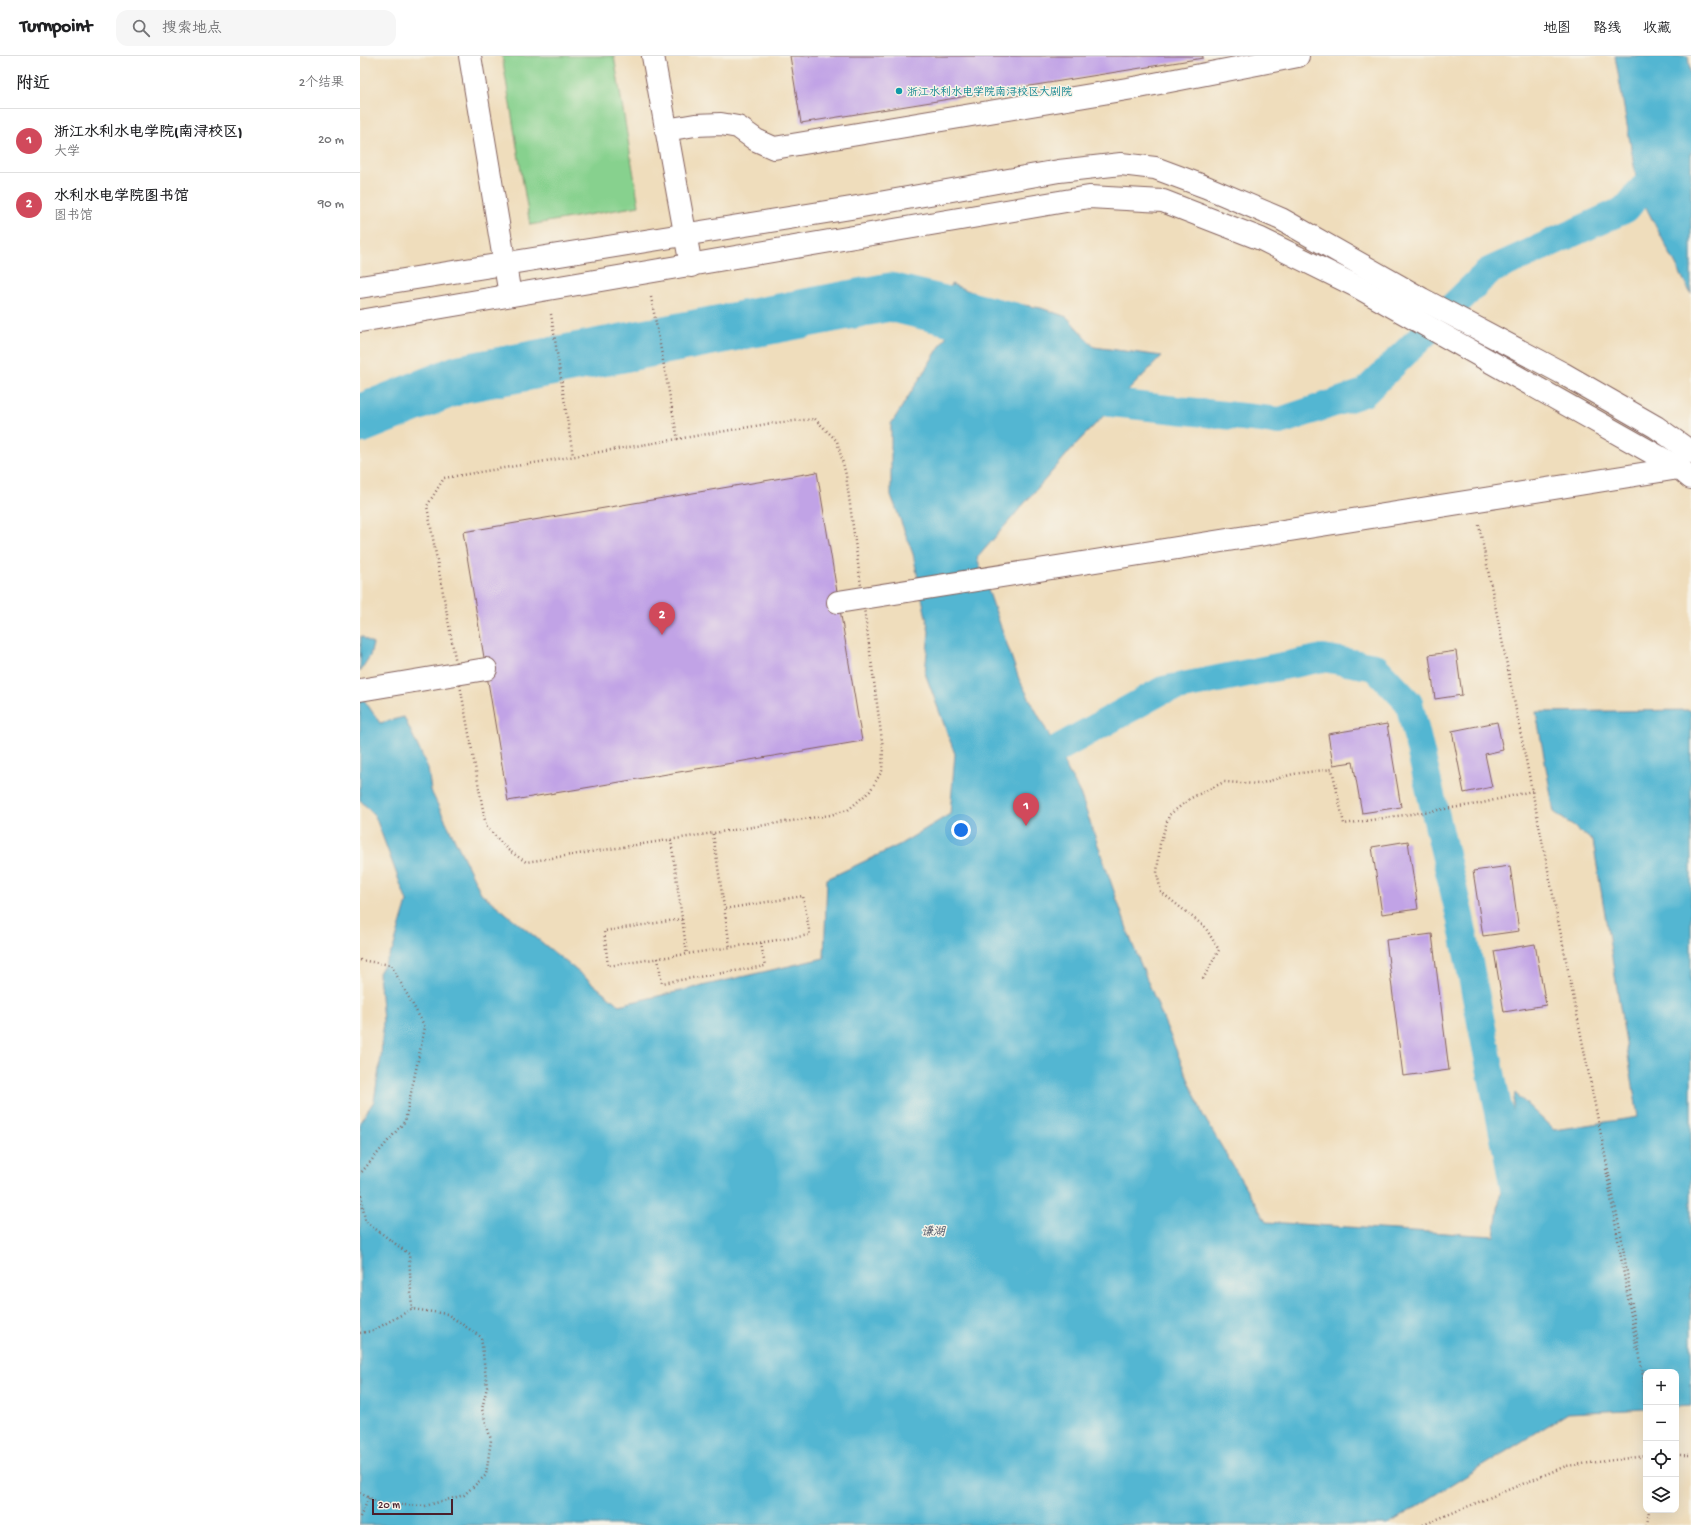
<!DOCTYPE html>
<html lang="zh">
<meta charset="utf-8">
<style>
body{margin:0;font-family:"Gochi Hand","LXGW WenKai TC",sans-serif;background:#f6f6f6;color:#202124}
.controls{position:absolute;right:12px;bottom:12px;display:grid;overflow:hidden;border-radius:8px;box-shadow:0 4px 16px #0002}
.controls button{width:36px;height:36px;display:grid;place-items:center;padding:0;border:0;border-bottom:1px solid #e0e0e0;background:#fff;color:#202124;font:20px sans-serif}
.scale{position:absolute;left:12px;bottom:10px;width:81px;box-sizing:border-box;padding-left:4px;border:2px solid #4a1f2b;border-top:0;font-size:11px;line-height:14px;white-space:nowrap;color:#4a1f2b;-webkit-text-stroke:3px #f7f3e8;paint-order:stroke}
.you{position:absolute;left:601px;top:774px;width:14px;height:14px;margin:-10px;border:3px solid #fff;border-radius:50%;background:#1a73e8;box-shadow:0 0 0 6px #1a73e833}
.badge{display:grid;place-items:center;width:26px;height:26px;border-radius:50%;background:#d1495b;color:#fff;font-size:13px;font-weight:700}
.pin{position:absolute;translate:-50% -33px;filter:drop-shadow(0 1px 2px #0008)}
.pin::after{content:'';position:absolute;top:21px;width:14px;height:12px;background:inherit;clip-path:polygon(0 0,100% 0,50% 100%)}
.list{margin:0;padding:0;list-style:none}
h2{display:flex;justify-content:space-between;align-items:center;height:52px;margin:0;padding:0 16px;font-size:17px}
h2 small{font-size:13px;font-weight:400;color:#757577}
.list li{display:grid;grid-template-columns:26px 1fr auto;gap:12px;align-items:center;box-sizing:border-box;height:64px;padding:0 16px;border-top:1px solid #e0e0e0}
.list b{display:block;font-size:15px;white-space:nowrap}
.list p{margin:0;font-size:13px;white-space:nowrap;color:#757577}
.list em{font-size:13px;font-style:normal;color:#757577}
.icon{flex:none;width:22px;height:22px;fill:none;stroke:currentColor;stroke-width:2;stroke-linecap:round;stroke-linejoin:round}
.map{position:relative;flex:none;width:1331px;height:1469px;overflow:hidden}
header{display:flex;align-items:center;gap:24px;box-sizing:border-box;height:56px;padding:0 20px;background:#fff;border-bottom:1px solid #e0e0e0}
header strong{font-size:19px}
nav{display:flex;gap:22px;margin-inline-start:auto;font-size:14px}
.search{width:280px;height:36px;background:#f6f6f6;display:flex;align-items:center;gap:10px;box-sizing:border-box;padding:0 14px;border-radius:12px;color:#757577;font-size:15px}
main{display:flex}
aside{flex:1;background:#fff}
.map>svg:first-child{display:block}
.green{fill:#87d18e;stroke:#68785c}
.water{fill:#53b6d2;stroke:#4e6a7e}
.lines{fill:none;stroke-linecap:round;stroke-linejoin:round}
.canal{stroke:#53b6d2;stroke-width:28}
.river{stroke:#53b6d2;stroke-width:49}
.building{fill:#c1a3e6}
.minor-casing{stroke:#84625e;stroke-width:24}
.path{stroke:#84625e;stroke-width:2.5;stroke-dasharray:1 3;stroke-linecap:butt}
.minor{stroke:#fff;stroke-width:22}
.culture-dot{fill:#0f9aa8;stroke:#f7f3e8;stroke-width:1.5}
.labels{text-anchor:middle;stroke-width:3;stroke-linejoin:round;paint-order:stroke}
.culture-label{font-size:11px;fill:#0d838f;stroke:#f7f3e8;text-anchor:start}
.water-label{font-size:12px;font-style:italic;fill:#4d5465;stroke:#f7f3e8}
</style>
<header>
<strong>Turnpoint</strong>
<div class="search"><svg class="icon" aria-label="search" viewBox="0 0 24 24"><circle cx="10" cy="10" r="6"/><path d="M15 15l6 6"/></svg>搜索地点</div>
<nav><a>地图</a><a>路线</a><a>收藏</a></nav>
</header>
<main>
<aside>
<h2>附近<small>2个结果</small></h2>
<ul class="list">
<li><span class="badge">1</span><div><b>浙江水利水电学院(南浔校区)</b><p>大学</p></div><em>20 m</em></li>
<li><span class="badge">2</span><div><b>水利水电学院图书馆</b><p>图书馆</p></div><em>90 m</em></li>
</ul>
</aside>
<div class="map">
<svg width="1331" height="1469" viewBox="0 0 1331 1469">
<rect width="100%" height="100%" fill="#f7f3e8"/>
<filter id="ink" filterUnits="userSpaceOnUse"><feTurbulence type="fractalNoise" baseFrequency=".025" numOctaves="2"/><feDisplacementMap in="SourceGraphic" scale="8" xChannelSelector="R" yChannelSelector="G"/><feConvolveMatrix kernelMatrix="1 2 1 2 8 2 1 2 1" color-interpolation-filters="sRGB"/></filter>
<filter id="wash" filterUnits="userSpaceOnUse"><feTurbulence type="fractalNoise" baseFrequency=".012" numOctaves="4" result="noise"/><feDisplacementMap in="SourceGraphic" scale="16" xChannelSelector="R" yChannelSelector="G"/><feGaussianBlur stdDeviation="0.9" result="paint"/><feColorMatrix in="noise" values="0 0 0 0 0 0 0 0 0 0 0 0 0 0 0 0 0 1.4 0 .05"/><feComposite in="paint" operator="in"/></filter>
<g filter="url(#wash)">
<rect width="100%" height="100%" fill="#efddbc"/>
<!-- green -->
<path class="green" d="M142,0H254L279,150L170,169Z"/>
<!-- water -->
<g class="water">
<path d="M1255,0H1328L1331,24V238L1279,138Z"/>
<path d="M591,228L630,243L681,252L707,261L734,291L802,300L716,388L617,502L659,623L720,737L772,887L843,1059L906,1166L1134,1180L1155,1037L1194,1074L1278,1061L1233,785L1194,756L1176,656L1330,654L1331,657V1350L1316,1351V1316H1286V1353L1208,1357L1027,1469H0V1066L14,1045L21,1001L23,965L19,917L33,893L47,846L15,760L0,744V638L20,667L44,661L68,712L71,735L121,837L259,949L464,902L467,823L539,789L590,758L595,698L565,617L569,576L553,498L531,439V368L587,279Z"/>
<path d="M1,580L13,588L10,600L0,615Z"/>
</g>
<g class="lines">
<!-- canal -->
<g class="canal">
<path d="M719,345L724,344L920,365L1004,337L1129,215L1266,153L1331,73"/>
<path d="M663,712L803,634L963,602L1015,611L1049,647L1100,861L1154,1132"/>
</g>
<!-- river -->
<path class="river" d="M0,363L100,323L530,241L654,271"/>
</g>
<g id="blocks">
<!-- building -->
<g class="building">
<path d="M430,0H843V2L441,67Z"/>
<path d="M457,416L502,685L148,745L103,476Z"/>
<path d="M1096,595L1102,639L1075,643L1069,599Z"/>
<path d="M1137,666L1143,694L1125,698L1132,731L1104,737L1092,675Z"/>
<path d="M1027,668L1041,751L1002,757L993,706L973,709L968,678Z"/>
<path d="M1048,785L1058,853L1022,858L1012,791Z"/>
<path d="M1150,810L1159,875L1123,880L1113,815Z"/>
<path d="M1072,878L1089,1014L1043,1020L1026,884Z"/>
<path d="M1175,888L1186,949L1144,956L1134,895Z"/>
</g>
</g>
</g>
<g filter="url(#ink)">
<use href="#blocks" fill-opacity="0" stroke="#84625e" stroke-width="1"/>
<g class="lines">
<!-- minor casing -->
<g class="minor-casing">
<g id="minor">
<path d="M110,0L150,239"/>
<path d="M293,0L331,210"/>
<path d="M306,74L335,69L361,68L378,71L396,84L414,92L779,31L938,0"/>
<path d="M0,231L491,152L699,115L761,108L795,112L846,131L921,163L1062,243L1202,317L1296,371L1331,396"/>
<path d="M0,265L729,141L803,145L901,183L996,230L1319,412L1331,422"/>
<path d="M478,546L1319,412"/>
<path d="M0,634L126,613"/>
</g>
</g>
<!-- path -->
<g class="path">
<path d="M291,241L318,384"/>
<path d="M191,258L213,400"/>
<path d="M455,363L477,385L486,419L523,692L522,715L510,735L488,754L470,759L166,806L148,794L126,770L67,450L84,422L413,367Z"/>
<path d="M1119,469L1262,1184L1286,1340"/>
<path d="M353,778L370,891"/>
<path d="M311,784L327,898"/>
<path d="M322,863L244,875L248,910L450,879L443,840L364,853"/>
<path d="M298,902L302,927L405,910L401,887"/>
<path d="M0,904L31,909L65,971L45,1065L0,1118"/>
<path d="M843,923L859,894L845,871L801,836L797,817L800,788L809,759L831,742L864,726L899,728L933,718L972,713L984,768L1118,748L1172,735"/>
<path d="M1246,1113L1277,1295"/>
<path d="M0,1131L5,1165L49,1198L52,1253"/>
<path d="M0,1277L12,1275L52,1253L87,1258L121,1281L127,1331L122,1353L131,1384L126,1419L104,1439L65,1450L21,1448L0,1437"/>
<path d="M1285,1339L1286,1346"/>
<path d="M1316,1399H1331"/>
<path d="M0,1461L9,1442"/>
<path d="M1063,1469L1206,1410L1286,1400"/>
<path d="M1287,1469L1289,1454"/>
</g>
<!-- minor -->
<use href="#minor" class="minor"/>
</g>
</g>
<!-- markers -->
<circle class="culture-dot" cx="539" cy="35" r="4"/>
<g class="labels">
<!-- culture labels -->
<g class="culture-label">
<text x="547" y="39">浙江水利水电学院南浔校区大剧院</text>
</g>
<!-- water labels -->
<g class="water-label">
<text x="573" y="1179">谦湖</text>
</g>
</g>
</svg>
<div class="controls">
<button>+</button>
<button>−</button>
<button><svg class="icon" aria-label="locate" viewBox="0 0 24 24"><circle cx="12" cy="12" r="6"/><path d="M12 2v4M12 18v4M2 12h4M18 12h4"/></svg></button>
<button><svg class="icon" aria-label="layers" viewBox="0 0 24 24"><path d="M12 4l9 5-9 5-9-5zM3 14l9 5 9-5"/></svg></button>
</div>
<div class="scale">20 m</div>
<div class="you"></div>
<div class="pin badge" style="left:666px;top:770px">1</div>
<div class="pin badge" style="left:302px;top:579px">2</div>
</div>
</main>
